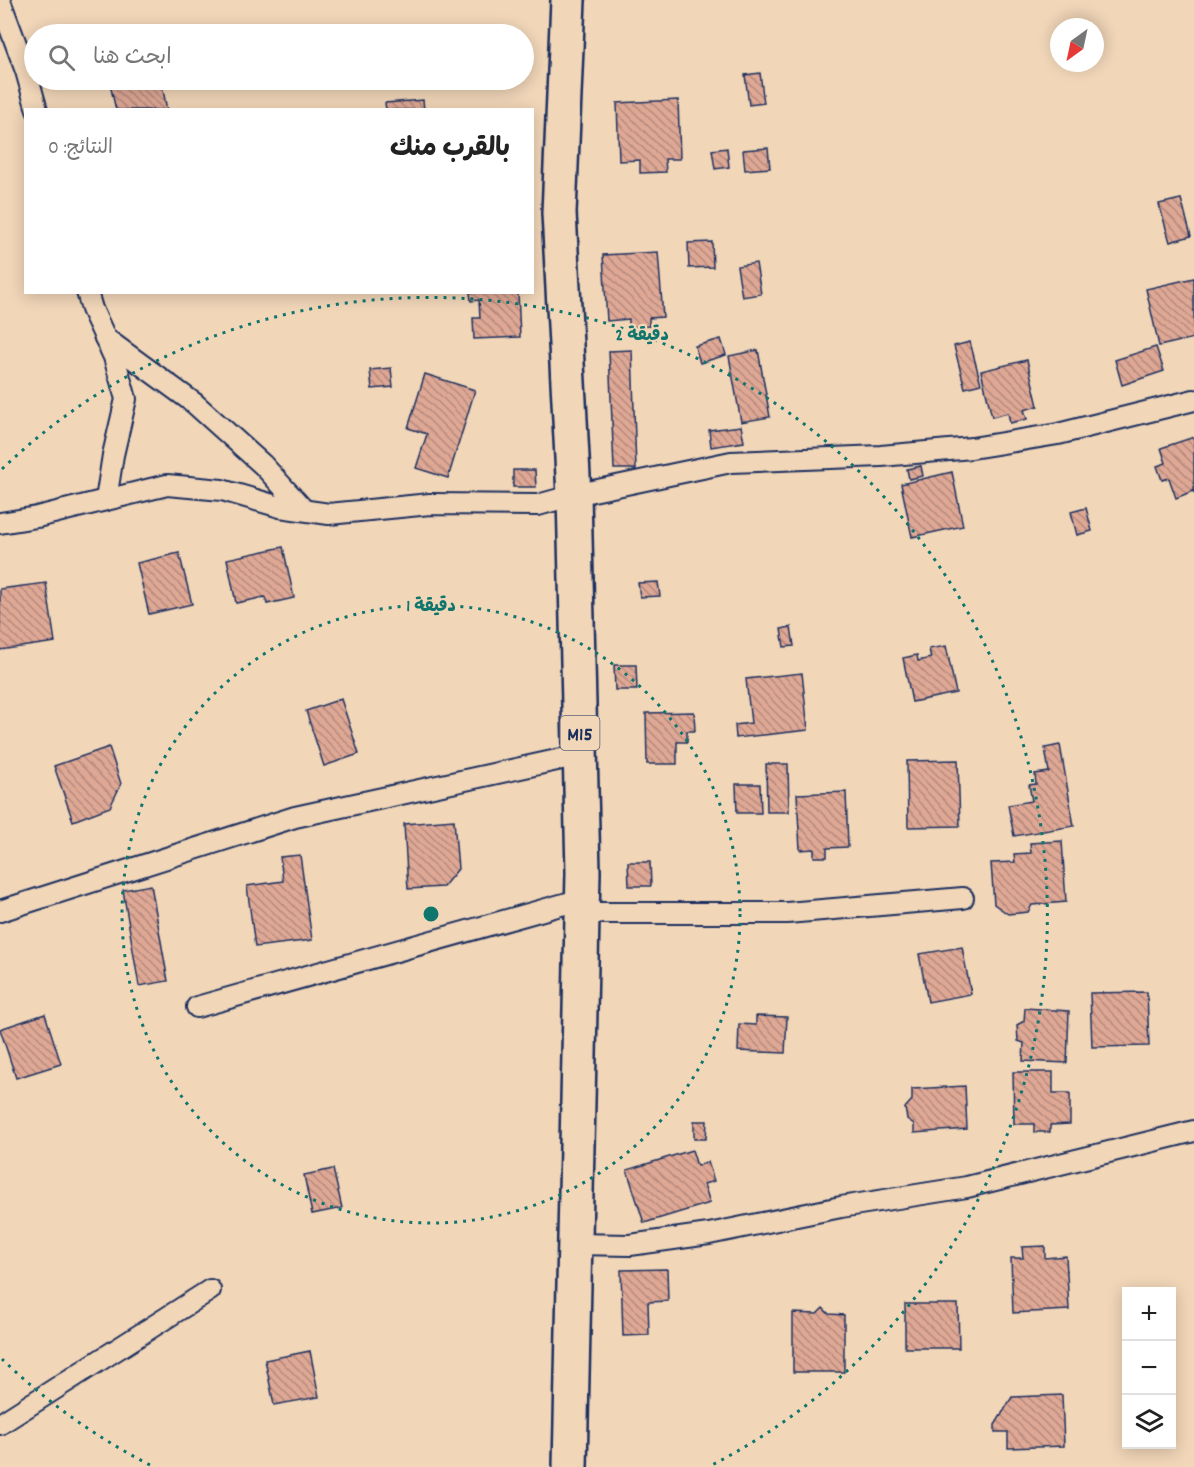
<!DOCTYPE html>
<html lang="ar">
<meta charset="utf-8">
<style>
body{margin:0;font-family:Dekko,"Playpen Sans Arabic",sans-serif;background:#f6f6f6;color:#222;direction:rtl}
.controls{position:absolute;right:18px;bottom:18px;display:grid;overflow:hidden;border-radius:0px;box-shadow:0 3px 15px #0003}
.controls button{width:54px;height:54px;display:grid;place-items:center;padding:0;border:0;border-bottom:2px solid #e0e0e0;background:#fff;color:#222;font:30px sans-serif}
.compass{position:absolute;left:1050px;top:18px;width:54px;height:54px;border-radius:50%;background:#fff;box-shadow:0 3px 15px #0003;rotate:213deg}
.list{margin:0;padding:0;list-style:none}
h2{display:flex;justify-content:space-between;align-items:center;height:78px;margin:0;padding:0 24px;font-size:26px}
h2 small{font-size:20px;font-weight:400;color:#767676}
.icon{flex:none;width:33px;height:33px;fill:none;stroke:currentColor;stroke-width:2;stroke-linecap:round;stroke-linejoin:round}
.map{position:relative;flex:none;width:1194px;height:1467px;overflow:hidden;direction:ltr}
.search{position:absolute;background:#fff;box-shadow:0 3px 15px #0003;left:24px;top:24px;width:510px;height:66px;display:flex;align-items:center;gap:15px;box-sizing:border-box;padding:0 21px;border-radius:33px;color:#767676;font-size:22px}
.panel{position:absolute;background:#fff;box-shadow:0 3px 15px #0003;left:24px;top:108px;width:510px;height:186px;border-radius:0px;direction:rtl}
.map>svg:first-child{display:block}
.building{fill:url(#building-back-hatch);stroke:#1b2f5e;stroke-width:1.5}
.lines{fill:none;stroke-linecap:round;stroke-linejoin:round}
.street-casing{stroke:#1b2f5e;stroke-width:24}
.highway-casing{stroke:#1b2f5e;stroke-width:38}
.street{stroke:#f1d6b8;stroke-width:20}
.highway{stroke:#f1d6b8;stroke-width:33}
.ring{fill:none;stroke:#0f766e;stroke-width:3;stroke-dasharray:3 6}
.labels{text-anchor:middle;stroke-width:4.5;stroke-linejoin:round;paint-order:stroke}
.shield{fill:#f1d6b8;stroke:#5b6179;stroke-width:1.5}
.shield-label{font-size:20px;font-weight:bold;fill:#1b2f5e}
.centre{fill:#0f766e;stroke:#f1d6b8;stroke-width:3}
.ring-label{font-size:18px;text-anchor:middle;font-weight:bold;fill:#0f766e;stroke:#f1d6b8;stroke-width:4.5;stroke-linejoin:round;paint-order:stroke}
</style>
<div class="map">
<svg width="1194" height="1467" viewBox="0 0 1194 1467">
<defs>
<pattern id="building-back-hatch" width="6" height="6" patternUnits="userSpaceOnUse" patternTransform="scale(1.5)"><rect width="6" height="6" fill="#dfa895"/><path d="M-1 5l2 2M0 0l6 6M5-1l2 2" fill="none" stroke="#b4897d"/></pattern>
</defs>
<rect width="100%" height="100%" fill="#f1d6b8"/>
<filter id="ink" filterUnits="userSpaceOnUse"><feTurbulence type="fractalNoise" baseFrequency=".0167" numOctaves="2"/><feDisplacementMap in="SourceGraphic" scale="12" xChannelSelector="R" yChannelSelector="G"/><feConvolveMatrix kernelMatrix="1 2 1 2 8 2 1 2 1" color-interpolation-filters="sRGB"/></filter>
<g filter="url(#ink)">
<!-- building -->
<g class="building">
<path d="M760,73L764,103L749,105L745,75Z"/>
<path d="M109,80H161L167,110H116Z"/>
<path d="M399,80H425L426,82L400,85Z"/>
<path d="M423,100L424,110H386L385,103Z"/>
<path d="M678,100L680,159H665L666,172L640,173V160L619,161L617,103Z"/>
<path d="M727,148L729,167L715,169L712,150Z"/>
<path d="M768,148L770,168L745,170L743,150Z"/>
<path d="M1181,199L1191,236L1170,242L1159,204Z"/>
<path d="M712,242L713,267L689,268L688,243Z"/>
<path d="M658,252L663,317L649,318V326L629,327V319L607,321L603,255Z"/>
<path d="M756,263L761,294L742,297L737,266Z"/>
<path d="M1194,278V338L1159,346L1146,289Z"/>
<path d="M470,292H518L520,337L474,339L473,318H480L479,300L471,301Z"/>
<path d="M721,339L726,355L700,363L695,346Z"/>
<path d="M970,342L981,384L965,388L954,346Z"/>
<path d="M1156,347L1164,371L1122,385L1115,360Z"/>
<path d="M632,350L636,469H614L609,351Z"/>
<path d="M758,350L770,417L741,422L729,356Z"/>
<path d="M1027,360L1038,406L1024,410L1027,419L1010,423L1008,413L992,417L981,371Z"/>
<path d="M391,368L393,387L372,389L370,370Z"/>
<path d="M425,374L475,390L448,478L416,468L427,434L408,428Z"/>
<path d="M741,426L744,442L711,447L709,430Z"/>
<path d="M1194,437V493L1193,491L1176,498L1169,478L1162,480L1157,466L1166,463L1161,448Z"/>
<path d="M921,466L923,476L909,479L907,469Z"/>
<path d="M513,470H535L536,487H513Z"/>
<path d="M952,472L963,526L912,537L901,484Z"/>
<path d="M1086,508L1092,531L1077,535L1071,512Z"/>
<path d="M283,547L294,598L267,604L265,597L236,603L227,559Z"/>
<path d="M179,553L192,604L149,614L137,563Z"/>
<path d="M658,582L660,596L640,597L638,583Z"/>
<path d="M46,583L55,642L0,650V589Z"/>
<path d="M791,627L794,646L784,647L781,629Z"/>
<path d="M946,646L956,693L912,702L903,658L917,655L918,661L931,658L929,649Z"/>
<path d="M614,665H636L637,690H615Z"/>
<path d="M802,673L808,730L736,738L735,725L751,723L746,679Z"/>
<path d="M341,699L359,754L324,766L306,711Z"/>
<path d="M694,712L695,731H687V742H677V764H647L646,713Z"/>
<path d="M1060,745L1074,826L1014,836L1008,805L1032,801L1029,785L1036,784L1035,774L1049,772L1045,748Z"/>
<path d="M109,747L121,784L110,807L73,821L54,766Z"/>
<path d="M958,760L960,826L908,827L907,761Z"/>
<path d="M766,764H788L789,812H767Z"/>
<path d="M736,784H760L761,813H737Z"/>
<path d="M846,792L848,847L827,848V857H814V849L800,850L797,794Z"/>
<path d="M454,820L458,869L443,887L408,889L404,824Z"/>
<path d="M1062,841L1066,902L1032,905L1028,912L1008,914L994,904L991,863L1015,862L1014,854L1031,853L1030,843Z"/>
<path d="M300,855L312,940L255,947L247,886L283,881L280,857Z"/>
<path d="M628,862H650L651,886H629Z"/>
<path d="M151,885L168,981L139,986L123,890Z"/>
<path d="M962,947L971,994L928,1002L919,954Z"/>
<path d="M1147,992L1149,1046L1092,1047L1090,993Z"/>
<path d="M1025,1008L1069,1011L1067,1063L1023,1061L1024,1043L1018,1041L1017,1025L1024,1021Z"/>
<path d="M45,1014L61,1064L16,1078L0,1029Z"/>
<path d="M756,1016L787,1017L785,1053L738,1051L739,1024L756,1025Z"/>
<path d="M1013,1072H1053V1093H1070V1124L1050,1125V1132H1034V1124H1014Z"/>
<path d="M965,1086L967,1129L914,1133V1124L907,1119L905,1108L912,1100V1089Z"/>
<path d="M694,1121H707L706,1139H694Z"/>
<path d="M692,1150L697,1166L708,1162L714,1181L704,1184L710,1203L644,1223L627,1170Z"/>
<path d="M333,1169L342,1208L312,1214L304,1175Z"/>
<path d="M1045,1246V1258L1066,1256L1069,1310L1013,1313L1011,1258H1023L1022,1247Z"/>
<path d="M667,1269L668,1301L648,1302L649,1335L623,1336L621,1270Z"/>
<path d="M905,1304H958L959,1348H905Z"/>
<path d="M823,1308L829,1314L844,1315V1372H793V1313L817,1314Z"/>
<path d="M310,1351L319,1397L274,1405L265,1360Z"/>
<path d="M1062,1395L1064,1446L1008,1448V1432H995V1425L1012,1397Z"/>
</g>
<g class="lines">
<!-- street casing -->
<g class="street-casing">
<g id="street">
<path d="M0,1L26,71L37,110"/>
<path d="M87,292L92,309L114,357L126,399L113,455L106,500"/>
<path d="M105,338L194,403L263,465L304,510"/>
<path d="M0,523L37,517L167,485L222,490L280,507L329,514L430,504L538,505L574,495L731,462L881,456L972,448L1058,434L1194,400"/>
<path d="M0,911L295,817L580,755"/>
<path d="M582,913H787L963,898"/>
<path d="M197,1007L582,899"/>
<path d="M574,1244L630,1245L709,1234L841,1207L967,1187L1194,1131"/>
<path d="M0,1424L210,1290"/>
</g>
</g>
<!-- highway casing -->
<g class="highway-casing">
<path id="highway" d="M568,0L559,213L574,495L583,872L570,1467"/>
</g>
<!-- street -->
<use href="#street" class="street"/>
<!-- highway -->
<use href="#highway" class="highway"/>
</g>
</g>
<!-- distance rings -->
<g class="ring">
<circle cx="431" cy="914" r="309"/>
<path d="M150 1465A618 618 0 0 1 2 1359M2 469A618 618 0 1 1 712 1465"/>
</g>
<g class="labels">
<!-- shield labels -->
<rect class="shield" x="560.5" y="716" width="39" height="34" rx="4.5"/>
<g class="shield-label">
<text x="580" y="740">M15</text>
</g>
</g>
<circle cx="431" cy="914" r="9" class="centre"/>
<g class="ring-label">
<text x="642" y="340">2 دقيقة</text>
<text x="431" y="611">1 دقيقة</text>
</g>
</svg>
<div class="controls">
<button>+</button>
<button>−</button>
<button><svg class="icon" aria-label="layers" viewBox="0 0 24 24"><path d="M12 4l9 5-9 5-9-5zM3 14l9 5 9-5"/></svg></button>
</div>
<svg class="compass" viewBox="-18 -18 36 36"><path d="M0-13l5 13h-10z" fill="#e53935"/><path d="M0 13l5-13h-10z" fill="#767676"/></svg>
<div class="search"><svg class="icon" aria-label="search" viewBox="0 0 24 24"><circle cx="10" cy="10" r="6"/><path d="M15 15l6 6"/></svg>ابحث هنا</div>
<section class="panel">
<h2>بالقرب منك<small>النتائج: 0</small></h2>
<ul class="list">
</ul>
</section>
</div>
